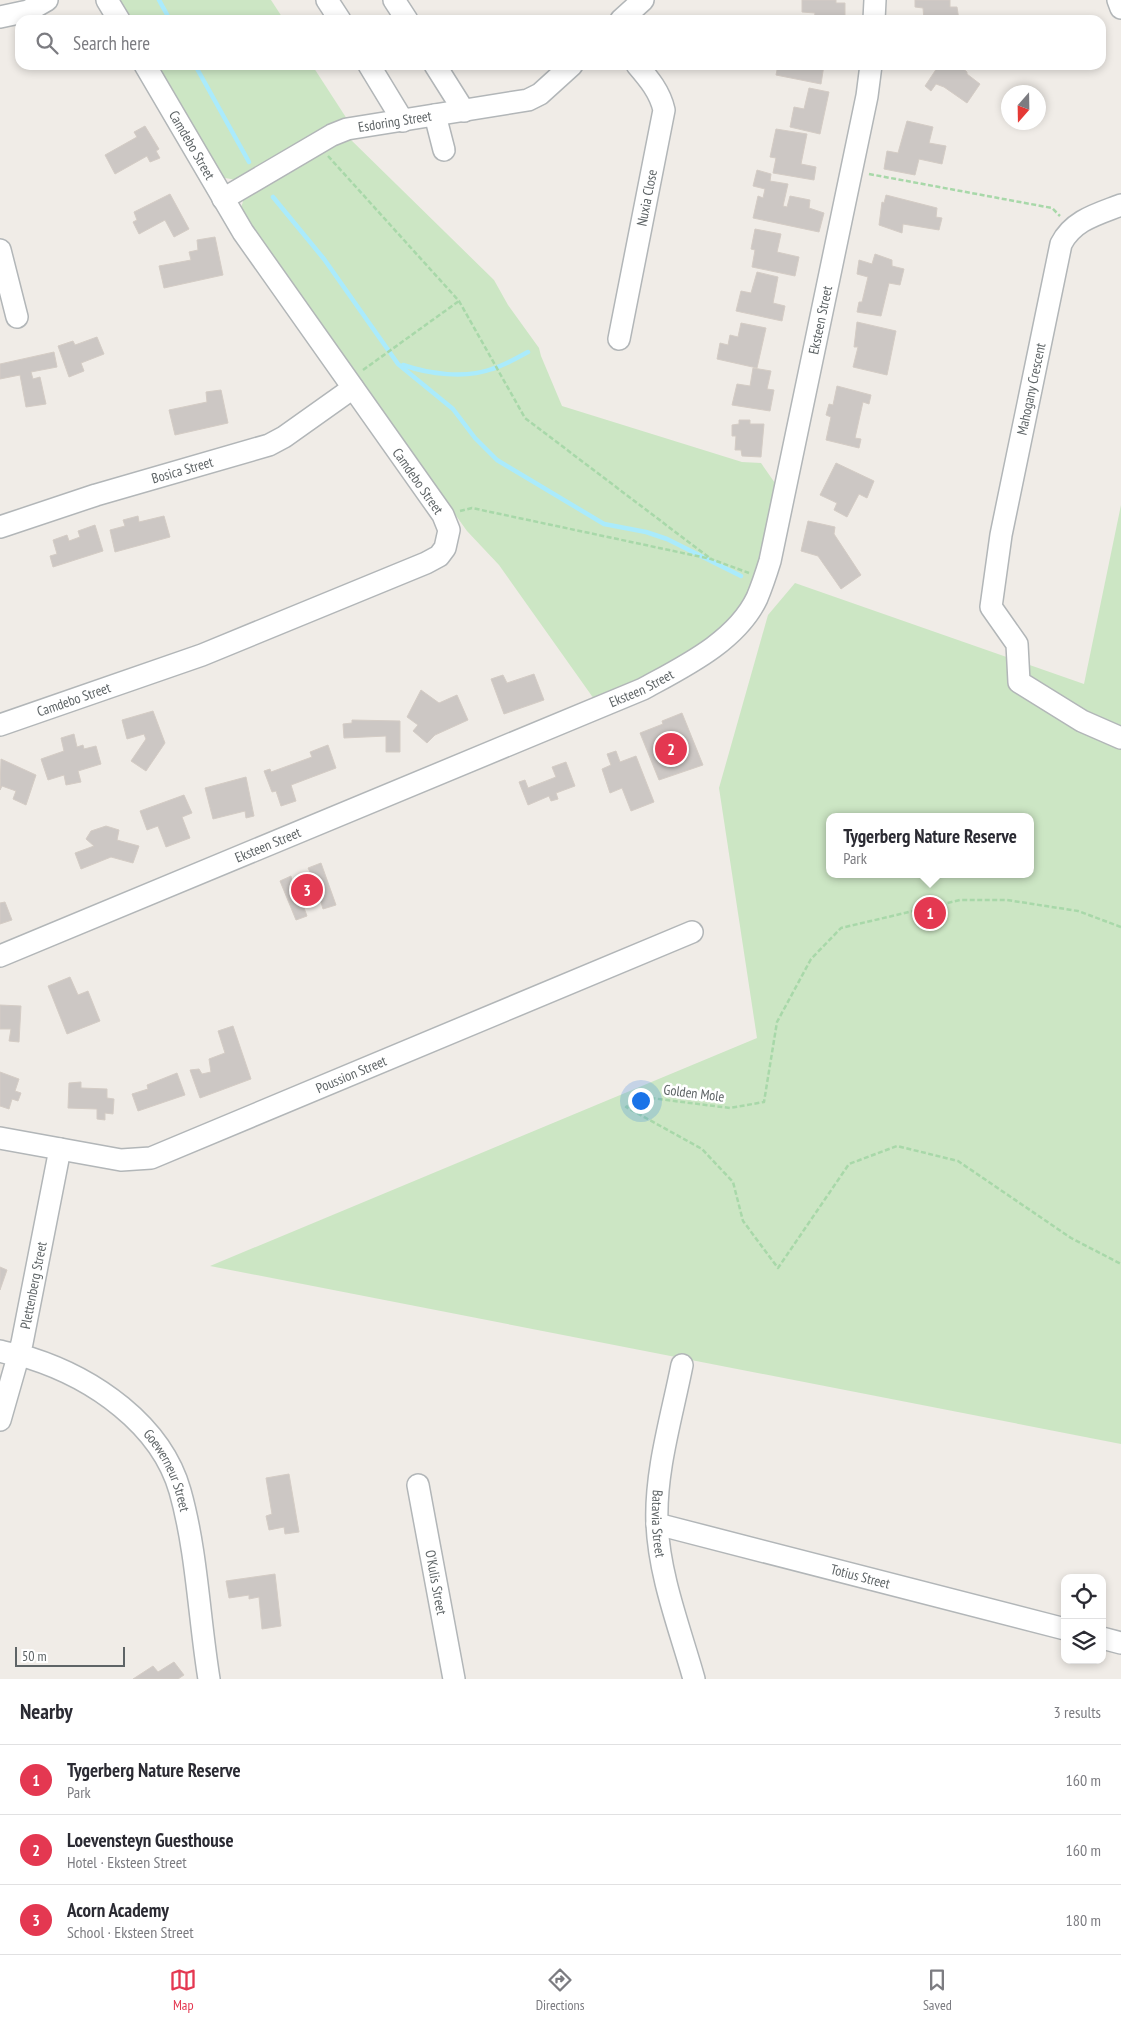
<!DOCTYPE html>
<meta charset="utf-8">
<style>
body{margin:0;font-family:"PT Sans Narrow",sans-serif;background:#f2f2f3;color:#2b2b33}
.controls{position:absolute;right:15px;bottom:15px;display:grid;overflow:hidden;border-radius:10px;box-shadow:0 2px 8px #0003}
.controls button{width:45px;height:45px;display:grid;place-items:center;padding:0;border:0;border-bottom:1px solid #e1e1e2;background:#fff;color:#2b2b33;font:25px sans-serif}
.compass{position:absolute;left:1001px;top:85px;width:45px;height:45px;border-radius:50%;background:#fff;box-shadow:0 2px 8px #0003;rotate:200deg}
.scale{position:absolute;left:15px;bottom:12px;width:110px;box-sizing:border-box;padding-left:5px;border:2px solid #5e6466;border-top:0;font-size:14px;line-height:18px;white-space:nowrap;color:#5e6466;-webkit-text-stroke:4px #fff;paint-order:stroke}
.you{position:absolute;left:640px;top:1100px;width:18px;height:18px;margin:-12px;border:4px solid #fff;border-radius:50%;background:#1a73e8;box-shadow:0 0 0 8px #1a73e833}
.badge{display:grid;place-items:center;width:32px;height:32px;border-radius:50%;background:#e43851;color:#fff;font-size:16px;font-weight:700}
.pin{position:absolute;translate:-50% -50%;border:2px solid #fff;box-shadow:0 1px 5px #0006}
.popup{position:absolute;left:826px;top:813px;width:208px;height:65px;box-sizing:border-box;display:grid;place-content:center;border-radius:10px;background:#fff;filter:drop-shadow(0 1px 4px #0005);font-size:16px;white-space:nowrap;color:#7c7c81}
.popup b{font-size:19px;color:#2b2b33}
.popup::after{content:'';position:absolute;left:50%;top:100%;margin-left:-10px;border:10px solid transparent;border-top-color:#fff}
.list{margin:0;padding:0;list-style:none}
h2{display:flex;justify-content:space-between;align-items:center;height:65px;margin:0;padding:0 20px;font-size:21px}
h2 small{font-size:16px;font-weight:400;color:#7c7c81}
.list li{display:grid;grid-template-columns:32px 1fr auto;gap:15px;align-items:center;box-sizing:border-box;height:70px;padding:0 20px;border-top:1px solid #e1e1e2}
.list b{display:block;font-size:19px;white-space:nowrap}
.list p{margin:0;font-size:16px;white-space:nowrap;color:#7c7c81}
.list em{font-size:16px;font-style:normal;color:#7c7c81}
.icon{flex:none;width:28px;height:28px;fill:none;stroke:currentColor;stroke-width:2;stroke-linecap:round;stroke-linejoin:round}
.map{position:relative;flex:none;width:1121px;height:1679px;overflow:hidden}
.search{position:absolute;background:#fff;box-shadow:0 2px 8px #0003;left:15px;right:15px;top:15px;height:55px;display:flex;align-items:center;gap:12px;box-sizing:border-box;padding:0 18px;border-radius:15px;color:#7c7c81;font-size:19px}
.sheet{height:275px;background:#fff}
nav{display:flex;justify-content:space-around;align-items:center;box-sizing:border-box;height:70px;border-top:1px solid #e1e1e2;background:#fff;font-size:14px;color:#7c7c81}
nav a{display:grid;justify-items:center;gap:2px}
nav .on{color:#e43851}
.map>svg:first-child{display:block}
.green{fill:#cce6c4;fill-rule:evenodd}
.lines{fill:none;stroke-linecap:round;stroke-linejoin:round}
.stream{stroke:#aaebfc;stroke-width:4.5}
.building{fill:#ccc7c4;stroke:#d4ccc5}
.minor-casing{stroke:#b2b6b8;stroke-width:24}
.path{stroke:#a8d8a9;stroke-width:2.5;stroke-dasharray:5 2.5;stroke-linecap:butt}
.minor{stroke:#fff;stroke-width:21}
.labels{text-anchor:middle;stroke-width:5;stroke-linejoin:round;paint-order:stroke}
.street-label{font-size:14px;fill:#5e6466;stroke:#fff}
</style>
<div class="map">
<svg width="1121" height="1679" viewBox="0 0 1121 1679">
<rect width="100%" height="100%" fill="#f0ece7"/>
<!-- green -->
<g class="green">
<path d="M115,0H271L284,20H127Z"/>
<path d="M153,65H312L347,119L236,180L220,177Z"/>
<path d="M348,137L494,280L508,305L539,348L541,356L562,406L742,462L761,463L777,486C770,520 764,563 748,593C719,648 648,676 594,699L499,565L467,531L244,220L241,208L244,198Z"/>
<path d="M1121,505V1444L210,1266L757,1038L719,788L768,615L795,583L1084,684ZM830,817H1030V874H830Z"/>
</g>
<g class="lines">
<!-- stream -->
<g class="stream">
<path d="M159,0L170,20"/>
<path d="M195,65L249,162"/>
<path d="M273,197L324,259L398,364L453,409L475,438L497,460L604,524L646,532L667,539L741,576"/>
<path d="M403,365C429,374 465,379 492,369C505,365 517,358 528,352"/>
</g>
</g>
<!-- building -->
<g class="building">
<path d="M802,0H836V3H845V20H814L815,13L802,12Z"/>
<path d="M915,0H950V7H957L959,20H924L923,8L915,7Z"/>
<path d="M778,65H824L821,84L776,75Z"/>
<path d="M939,65H962L961,67L967,72V74L980,84L967,103L944,87L936,84L931,91L925,86Z"/>
<path d="M809,88L829,92L820,134L790,127L794,107L804,109Z"/>
<path d="M907,121L933,127L929,143L946,146L942,164L919,159L915,175L884,169L887,151L898,153Z"/>
<path d="M145,126L159,149L156,151L160,158L150,162L147,156L115,174L105,155L137,137L134,132Z"/>
<path d="M776,129L807,134L801,164L816,167L814,180L773,173L776,158L770,157Z"/>
<path d="M757,170L771,174L770,181L788,184L783,206L787,207L790,196L810,200L809,208L824,213L819,232L753,218L758,196L763,198L765,189L753,186Z"/>
<path d="M170,194L189,229L174,237L165,220L139,234L133,222L137,220L134,212Z"/>
<path d="M886,195L937,208L936,217L942,218L939,230L903,224L902,233L879,225L882,202L884,203Z"/>
<path d="M755,229L781,234L777,252L799,257L795,276L752,267L755,250L751,249Z"/>
<path d="M215,237L223,275L164,288L159,266L191,260L189,252L198,250L197,240Z"/>
<path d="M875,254L892,260V266L904,269L900,285L889,283L881,316L857,312L859,302H862L868,277L857,274L859,260L872,264Z"/>
<path d="M757,272L778,277L773,303L785,306L782,321L736,311L741,291L751,293Z"/>
<path d="M857,322L896,331L887,375L853,367L858,347H854Z"/>
<path d="M741,323L766,328L757,368L717,359L720,343L728,345L730,335L738,337Z"/>
<path d="M97,337L104,354L81,363L84,371L69,377L58,346L73,341L75,345Z"/>
<path d="M54,352L57,367L31,372L33,379L40,377L46,404L26,407L20,375L0,379V364Z"/>
<path d="M753,368L771,371L767,389L774,390L770,411L732,405L737,384L750,386Z"/>
<path d="M837,386L871,395L869,404L863,402L855,438L861,439L859,448L826,440L831,417L826,415L829,404L833,405Z"/>
<path d="M221,390L228,423L175,435L169,410L207,402L206,392Z"/>
<path d="M739,420H750V424H764L761,457L742,456L741,450H735L736,436H732V425L739,424Z"/>
<path d="M836,463L874,481L867,498L859,494L847,517L834,510L837,503L820,495Z"/>
<path d="M138,516L139,522L164,516L170,537L115,552L110,530L125,526L123,520Z"/>
<path d="M808,521L835,527L834,534L861,575L841,589L818,556L801,551Z"/>
<path d="M95,525L103,551L53,567L50,556L57,554L53,540L67,535L69,541L80,537L78,531Z"/>
<path d="M534,674L544,700L504,714L491,679L503,675L507,683Z"/>
<path d="M421,690L439,703L457,695L468,720L435,735L427,743L413,731L418,725L407,717Z"/>
<path d="M153,711L165,743L146,771L131,761L146,739L144,734L127,739L122,720Z"/>
<path d="M682,713L703,765L659,780L640,733L663,724L662,721Z"/>
<path d="M352,720L400,721V752H386V736L344,738L343,724L352,723Z"/>
<path d="M74,734L77,747L83,745L84,749L96,746L101,764L78,771L81,782L66,785L64,775L48,780L41,759L64,751L61,738Z"/>
<path d="M328,745L336,768L291,785L296,801L281,806L276,791L272,792L264,771L270,769L271,772L312,757L310,752Z"/>
<path d="M616,751L620,762L636,756L654,802L631,811L622,788L610,793L602,769L611,765L607,754Z"/>
<path d="M1,759L36,775L26,805L13,799L16,791L2,786L0,790Z"/>
<path d="M566,762L575,786L556,793L558,799L551,801L549,796L528,805L519,782L525,780L528,788L556,777L552,767Z"/>
<path d="M246,777L254,816L246,818L245,811L213,819L205,788Z"/>
<path d="M184,795L192,813L182,817L190,838L166,847L158,826L147,830L140,811Z"/>
<path d="M106,826L119,830L117,840L139,846L133,863L111,857L81,869L75,853L94,846L86,839L91,831Z"/>
<path d="M321,863L336,905L323,909L320,899L303,905L307,916L296,920L280,881L291,876L292,881L311,874L308,868Z"/>
<path d="M5,902L12,920L0,924V903Z"/>
<path d="M70,977L78,995L88,991L100,1021L67,1034L48,986Z"/>
<path d="M0,1005L21,1006L19,1042L9,1041L11,1029H0Z"/>
<path d="M233,1026L251,1079L200,1098L190,1070L199,1069L202,1074L211,1072L209,1059L225,1053L218,1031Z"/>
<path d="M0,1072L19,1079L15,1091L21,1093L18,1101L12,1099L9,1109L0,1106Z"/>
<path d="M177,1073L185,1095L138,1111L132,1094L148,1089L147,1085Z"/>
<path d="M81,1082V1088L107,1089V1098L114,1099L113,1114L105,1113V1120L97,1119V1109L68,1108L69,1083Z"/>
<path d="M0,1267L7,1270L0,1290Z"/>
<path d="M289,1474L299,1532L285,1534L284,1527L269,1530L266,1516L272,1514L266,1478Z"/>
<path d="M275,1574L281,1626L262,1629L259,1597L249,1599V1595L229,1598L226,1581Z"/>
<path d="M174,1662L184,1675L178,1679H133L153,1666L158,1672Z"/>
</g>
<g class="lines">
<!-- minor casing -->
<g class="minor-casing">
<g id="minor">
<path d="M107,0L119,20"/>
<path d="M327,0L340,20"/>
<path d="M394,0L407,20"/>
<path d="M1118,0L1121,8"/>
<path d="M0,17L28,11L47,0"/>
<path d="M621,20L643,0"/>
<path d="M874,20L875,0"/>
<path d="M369,65L403,121"/>
<path d="M435,65L464,111"/>
<path d="M435,115L444,150"/>
<path id="s1" d="M223,199L332,135L347,129L528,100L540,94L572,65"/>
<path d="M1121,205C1098,214 1073,220 1061,244L1001,535L991,607L1017,644L1019,682L1082,721L1121,738"/>
<path d="M0,250L17,317"/>
<path id="s2" d="M619,339L664,110C660,92 649,79 637,65"/>
<path id="s3" d="M0,527L96,495L269,445L284,437L353,388"/>
<path id="s4" d="M0,725L202,655L426,563L439,556L445,548L449,530L443,515L243,232L145,65"/>
<path id="s5" d="M0,956L643,689C683,667 736,642 757,598C762,586 766,574 770,561L867,96L871,65"/>
<path id="s6" d="M0,1138L121,1160L151,1158L692,932"/>
<path id="s7" d="M0,1351C10,1354 20,1355 30,1358C93,1378 161,1424 180,1491C197,1551 199,1618 209,1679"/>
<path id="s8" d="M682,1365C672,1416 655,1471 657,1523C659,1576 680,1629 694,1679"/>
<path id="s9" d="M0,1420L22,1343L60,1149"/>
<path id="s10" d="M418,1485L454,1679"/>
<path id="s11" d="M657,1524L1065,1629"/>
<path d="M1102,1638L1121,1643"/>
</g>
</g>
<!-- path -->
<g class="path">
<path d="M328,156L459,301L525,418L711,559"/>
<path d="M869,174L1052,208L1060,216"/>
<path d="M363,370L459,301"/>
<path d="M460,511L472,508L711,559L749,573"/>
<path d="M1121,927L1078,911L1007,900H960L841,928L811,959L777,1022L764,1102L730,1108L643,1097L626,1107L702,1149L733,1182L743,1221L778,1268L849,1164L897,1146L958,1161L1071,1238L1121,1264"/>
</g>
<!-- minor -->
<use href="#minor" class="minor"/>
</g>
<g class="labels">
<!-- street labels -->
<g class="street-label">
<text dy="5" stroke="none"><textPath href="#s1" startOffset="191">Esdoring Street</textPath></text>
<text transform="translate(192 145) rotate(60)" y="5">Camdebo Street</text>
<text dy="5" stroke="none"><textPath href="#s2" startOffset="144">Nuxia Close</textPath></text>
<text dy="5" stroke="none"><textPath href="#s5" startOffset="1130">Eksteen Street</textPath></text>
<text transform="translate(1031 389) rotate(-78)" y="5">Mahogany Crescent</text>
<text dy="5" stroke="none"><textPath href="#s3" startOffset="191">Bosica Street</textPath></text>
<text transform="translate(418 481) rotate(55)" y="5">Camdebo Street</text>
<text dy="5" stroke="none"><textPath href="#s5" startOffset="695">Eksteen Street</textPath></text>
<text dy="5" stroke="none"><textPath href="#s4" startOffset="78">Camdebo Street</textPath></text>
<text dy="5" stroke="none"><textPath href="#s5" startOffset="290">Eksteen Street</textPath></text>
<text dy="5" stroke="none"><textPath href="#s6" startOffset="370">Poussion Street</textPath></text>
<text transform="translate(694 1093) rotate(7)" y="5">Golden Mole</text>
<text dy="5" stroke="none"><textPath href="#s9" startOffset="139">Plettenberg Street</textPath></text>
<text dy="5" stroke="none"><textPath href="#s7" startOffset="215">Goewerneur Street</textPath></text>
<text dy="5" stroke="none"><textPath href="#s8" startOffset="161">Batavia Street</textPath></text>
<text dy="5" stroke="none"><textPath href="#s11" startOffset="210">Totius Street</textPath></text>
<text dy="5" stroke="none"><textPath href="#s10" startOffset="99">O'Kulis Street</textPath></text>
</g>
</g>
</svg>
<div class="controls">
<button><svg class="icon" aria-label="locate" viewBox="0 0 24 24"><circle cx="12" cy="12" r="6"/><path d="M12 2v4M12 18v4M2 12h4M18 12h4"/></svg></button>
<button><svg class="icon" aria-label="layers" viewBox="0 0 24 24"><path d="M12 4l9 5-9 5-9-5zM3 14l9 5 9-5"/></svg></button>
</div>
<svg class="compass" viewBox="-18 -18 36 36"><path d="M0-13l5 13h-10z" fill="#e53935"/><path d="M0 13l5-13h-10z" fill="#7c7c81"/></svg>
<div class="scale">50 m</div>
<div class="you"></div>
<div class="pin badge" style="left:930px;top:913px">1</div>
<div class="popup"><b>Tygerberg Nature Reserve</b>Park</div>
<div class="pin badge" style="left:671px;top:749px">2</div>
<div class="pin badge" style="left:307px;top:890px">3</div>
<div class="search"><svg class="icon" aria-label="search" viewBox="0 0 24 24"><circle cx="10" cy="10" r="6"/><path d="M15 15l6 6"/></svg>Search here</div>
</div>
<section class="sheet">
<h2>Nearby<small>3 results</small></h2>
<ul class="list">
<li><span class="badge">1</span><div><b>Tygerberg Nature Reserve</b><p>Park</p></div><em>160 m</em></li>
<li><span class="badge">2</span><div><b>Loevensteyn Guesthouse</b><p>Hotel · Eksteen Street</p></div><em>160 m</em></li>
<li><span class="badge">3</span><div><b>Acorn Academy</b><p>School · Eksteen Street</p></div><em>180 m</em></li>
</ul>
</section>
<nav>
<a class="on"><svg class="icon" aria-label="map" viewBox="0 0 24 24"><path d="M3 6l6-2 6 2 6-2v14l-6 2-6-2-6 2zM9 4v14M15 6v14"/></svg>Map</a>
<a><svg class="icon" aria-label="directions" viewBox="0 0 24 24"><path d="M12 3l9 9-9 9-9-9zM9 14v-3h6M13 9l2 2-2 2"/></svg>Directions</a>
<a><svg class="icon" aria-label="saved" viewBox="0 0 24 24"><path d="M7 4h10v16l-5-4-5 4z"/></svg>Saved</a>
</nav>
